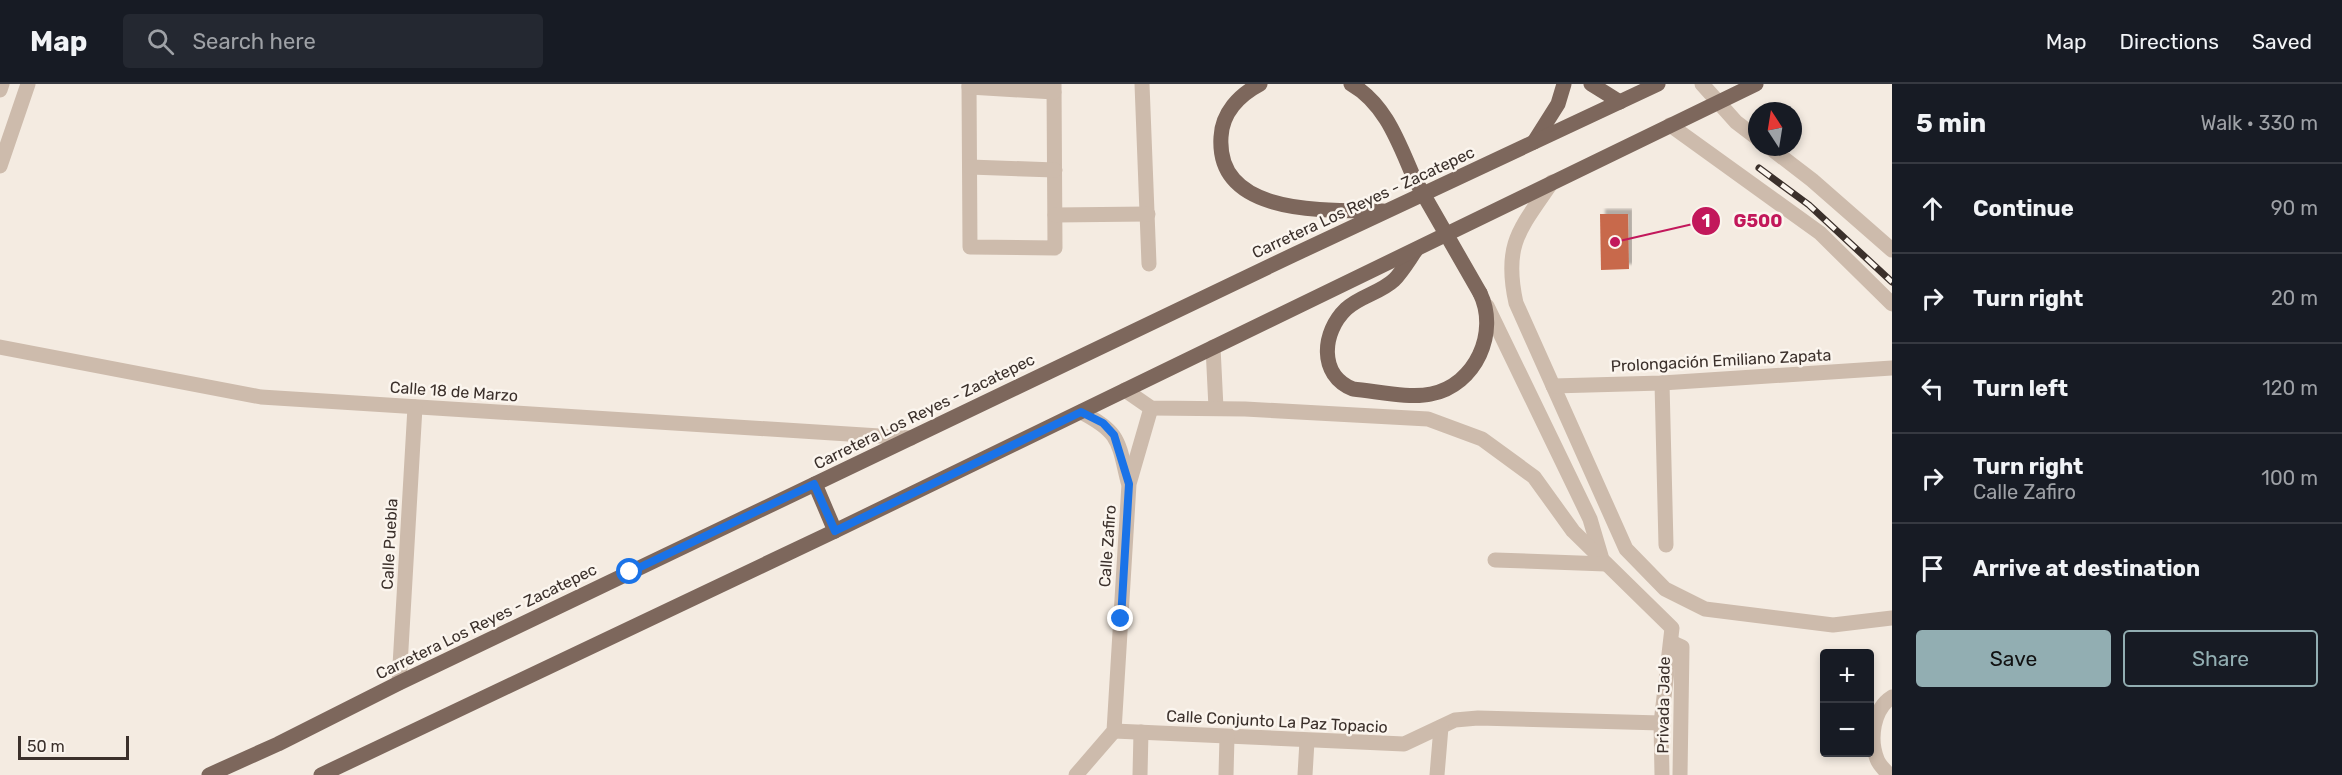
<!DOCTYPE html>
<meta charset="utf-8">
<style>
body{margin:0;font-family:Rubik,sans-serif;background:#242831;color:#f1f3f6}
.controls{position:absolute;right:18px;bottom:18px;display:grid;overflow:hidden;border-radius:6px;box-shadow:0 3px 9px #0003}
.controls button{width:54px;height:54px;display:grid;place-items:center;padding:0;border:0;border-bottom:2px solid #363941;background:#171b24;color:#f1f3f6;font:30px sans-serif}
.compass{position:absolute;left:1748px;top:18px;width:54px;height:54px;border-radius:50%;background:#171b24;box-shadow:0 3px 9px #0003;rotate:348deg}
.scale{position:absolute;left:18px;bottom:15px;width:111px;box-sizing:border-box;padding-left:6px;border:3px solid #3b302b;border-top:0;font-size:16px;line-height:21px;white-space:nowrap;color:#3b302b;-webkit-text-stroke:4px #fbf5ee;paint-order:stroke}
.stop{position:absolute;width:18px;height:18px;margin:-14px;border:4px solid #1a73e8;border-radius:50%;background:#fff}
.stop.end{background:#1a73e8;border-color:#fff;box-shadow:0 2px 6px #0008}
.list{margin:0;padding:0;list-style:none}
h2{display:flex;justify-content:space-between;align-items:center;height:78px;margin:0;padding:0 24px;font-size:26px}
h2 small{font-size:20px;font-weight:400;color:#9ea1a6}
.list li{display:grid;grid-template-columns:39px 1fr auto;gap:18px;align-items:center;box-sizing:border-box;height:90px;padding:0 24px;border-top:2px solid #363941}
.list b{display:block;font-size:22px;white-space:nowrap}
.list p{margin:0;font-size:20px;white-space:nowrap;color:#9ea1a6}
.list em{font-size:20px;font-style:normal;color:#9ea1a6}
.actions{display:flex;gap:12px;padding:18px 24px}
.actions a{flex:1;padding:14px 0;border:2px solid #92aeb2;border-radius:6px;text-align:center;font-size:21px;color:#92aeb2}
.actions .main{background:#92aeb2;color:#111}
.icon{flex:none;width:33px;height:33px;fill:none;stroke:currentColor;stroke-width:2;stroke-linecap:round;stroke-linejoin:round}
.map{position:relative;flex:none;width:1892px;height:691px;overflow:hidden}
header{display:flex;align-items:center;gap:36px;box-sizing:border-box;height:84px;padding:0 30px;background:#171b24;border-bottom:2px solid #363941}
header strong{font-size:28px}
nav{display:flex;gap:33px;margin-inline-start:auto;font-size:21px}
.search{width:420px;height:54px;background:#242831;display:flex;align-items:center;gap:15px;box-sizing:border-box;padding:0 21px;border-radius:6px;color:#9ea1a6;font-size:22px}
main{display:flex}
aside{flex:1;background:#171b24}
.map>svg:first-child{display:block}
.building{fill:#c8694b;filter:url(#shadow)}
.lines{fill:none;stroke-linecap:round;stroke-linejoin:round}
.minor{stroke:#cdbbac;stroke-width:15}
.major{stroke:#7d675c;stroke-width:15}
.rail-casing{stroke:#3b302b;stroke-width:7}
.rail{stroke:#fbf5ee;stroke-width:4.5;stroke-dasharray:14;stroke-linecap:butt}
.major-bridge{stroke:#7d675c;stroke-width:15}
.route{stroke:#1a73e8;stroke-width:8}
.labels{text-anchor:middle;stroke-width:5;stroke-linejoin:round;paint-order:stroke}
.street-label{font-size:16px;fill:#3b302b;stroke:#fbf5ee}
.leader{fill:none;stroke:#c2185b;stroke-width:2}
.callout-dot{fill:#c2185b;stroke:#fbf5ee;stroke-width:2}
.mark-label{font-size:18px;text-anchor:middle;font-weight:bold;fill:#fff}
.callout-label{font-size:18px;text-anchor:middle;font-weight:bold;fill:#c2185b;stroke:#fbf5ee;stroke-width:5;stroke-linejoin:round;paint-order:stroke}
</style>
<header>
<strong>Map</strong>
<div class="search"><svg class="icon" aria-label="search" viewBox="0 0 24 24"><circle cx="10" cy="10" r="6"/><path d="M15 15l6 6"/></svg>Search here</div>
<nav><a>Map</a><a>Directions</a><a>Saved</a></nav>
</header>
<main>
<div class="map">
<svg width="1892" height="691" viewBox="0 0 1892 691">
<defs>
<filter id="shadow"><feDropShadow dx="5" dy="-5" stdDeviation="1.5" flood-color="#0004"/></filter>
</defs>
<rect width="100%" height="100%" fill="#f4ebe1"/>
<!-- building -->
<path class="building" d="M1600,130H1628L1629,185L1601,186Z"/>
<g class="lines">
<!-- minor -->
<g class="minor">
<path d="M969,0L970,163L1055,164L1054,0"/>
<path d="M1142,0L1149,180"/>
<path d="M1702,0L1736,38L1757,54"/>
<path d="M969,3L1054,8"/>
<path d="M0,6L2,0"/>
<path d="M1670,41L1820,149L1892,220"/>
<path d="M1769,63L1812,96L1892,166"/>
<path d="M0,82L28,0"/>
<path d="M970,83L1055,86"/>
<path d="M1552,98C1520,145 1503,160 1516,219L1626,465L1665,505L1705,525L1833,541L1892,534"/>
<path d="M1055,131L1148,130"/>
<path d="M1487,222L1590,435L1601,472"/>
<path d="M0,263L261,313L911,354"/>
<path d="M1213,263L1216,324"/>
<path d="M1662,299L1666,461"/>
<path d="M1553,302L1662,299L1892,284"/>
<path d="M1125,306L1151,324L1245,325L1428,335L1482,355L1534,393L1573,447L1672,544L1661,639L1662,691"/>
<path d="M1081,328C1120,348 1118,357 1128,398"/>
<path d="M1495,476L1606,480"/>
<path d="M1671,558L1682,563L1680,691"/>
<path d="M399,599L415,323"/>
<path d="M1114,647L1404,660L1455,636L1478,634L1661,639"/>
<path d="M1076,691L1114,647L1129,400L1151,324"/>
<path d="M1140,691L1141,648"/>
<path d="M1226,691L1227,653"/>
<path d="M1305,691L1307,657"/>
<path d="M1437,691L1441,643"/>
<path d="M1889,691C1885,686 1879,681 1877,675C1869,655 1873,625 1892,613"/>
</g>
<!-- major -->
<g class="major">
<path d="M1260,0C1239,11 1222,29 1221,53C1216,134 1330,126 1383,127"/>
<path d="M1351,0C1386,20 1399,60 1414,94"/>
<path d="M1591,0L1620,18"/>
<path d="M1534,58L1558,20L1564,0"/>
<path d="M1416,166C1409,176 1402,188 1394,196C1380,209 1360,212 1346,225C1322,248 1318,291 1353,305C1376,307 1410,315 1431,310C1476,301 1499,248 1480,209"/>
<path d="M815,400L835,447"/>
<path d="M209,691L278,660L399,599L1291,172L1658,0"/>
<path d="M321,691L835,447L1756,0"/>
</g>
<!-- rail casing -->
<g class="rail-casing">
<path id="rail" d="M1759,84L1809,121L1892,198"/>
</g>
<!-- rail -->
<use href="#rail" class="rail"/>
<!-- major-bridge -->
<path class="major-bridge" d="M1414,94L1480,209"/>
</g>
<g class="lines">
<!-- route -->
<path class="route" d="M630,488L814,400L835,447L1081,328L1103,339L1114,351L1129,400L1121,535"/>
</g>
<g class="labels">
<!-- street labels -->
<g class="street-label">
<text transform="translate(1363 118) rotate(-25)" y="6">Carretera Los Reyes - Zacatepec</text>
<text transform="translate(1721 276) rotate(-3)" y="6">Prolongación Emiliano Zapata</text>
<text transform="translate(454 307) rotate(4)" y="6">Calle 18 de Marzo</text>
<text transform="translate(924 327) rotate(-26)" y="6">Carretera Los Reyes - Zacatepec</text>
<text transform="translate(389 460) rotate(-87)" y="6">Calle Puebla</text>
<text transform="translate(1107 462) rotate(-86)" y="6">Calle Zafiro</text>
<text transform="translate(486 537) rotate(-26)" y="6">Carretera Los Reyes - Zacatepec</text>
<text transform="translate(1663 621) rotate(-89)" y="6">Privada Jade</text>
<text transform="translate(1277 637) rotate(3)" y="6">Calle Conjunto La Paz Topacio</text>
</g>
</g>
<!-- callouts -->
<path class="leader" d="M1615 158L1706 137"/>
<g class="callout-dot">
<circle cx="1615" cy="158" r="6"/>
<circle cx="1706" cy="137" r="15"/>
</g>
<g class="mark-label">
<text x="1706" y="143">1</text>
</g>
<g class="callout-label">
<text x="1758" y="143">G500</text>
</g>
</svg>
<div class="controls">
<button>+</button>
<button>−</button>
</div>
<svg class="compass" viewBox="-18 -18 36 36"><path d="M0-13l5 13h-10z" fill="#e53935"/><path d="M0 13l5-13h-10z" fill="#9ea1a6"/></svg>
<div class="scale">50 m</div>
<div class="stop" style="left:630px;top:488px"></div>
<div class="stop end" style="left:1121px;top:535px"></div>
</div>
<aside>
<h2>5 min<small>Walk · 330 m</small></h2>
<ul class="list">
<li><svg class="icon" aria-label="ahead" viewBox="0 0 24 24"><path d="M12 20V5M6 11l6-6 6 6"/></svg><div><b>Continue</b></div><em>90 m</em></li>
<li><svg class="icon" aria-label="right" viewBox="0 0 24 24"><path d="M7 20v-9h11M14 6l5 5-5 5"/></svg><div><b>Turn right</b></div><em>20 m</em></li>
<li><svg class="icon" aria-label="left" viewBox="0 0 24 24"><path d="M17 20v-9H6M10 6l-5 5 5 5"/></svg><div><b>Turn left</b></div><em>120 m</em></li>
<li><svg class="icon" aria-label="right" viewBox="0 0 24 24"><path d="M7 20v-9h11M14 6l5 5-5 5"/></svg><div><b>Turn right</b><p>Calle Zafiro</p></div><em>100 m</em></li>
<li><svg class="icon" aria-label="arrive" viewBox="0 0 24 24"><path d="M6 21V4h12l-3 4 3 4H6"/></svg><div><b>Arrive at destination</b></div></li>
</ul>
<div class="actions"><a class="main">Save</a><a>Share</a></div>
</aside>
</main>
